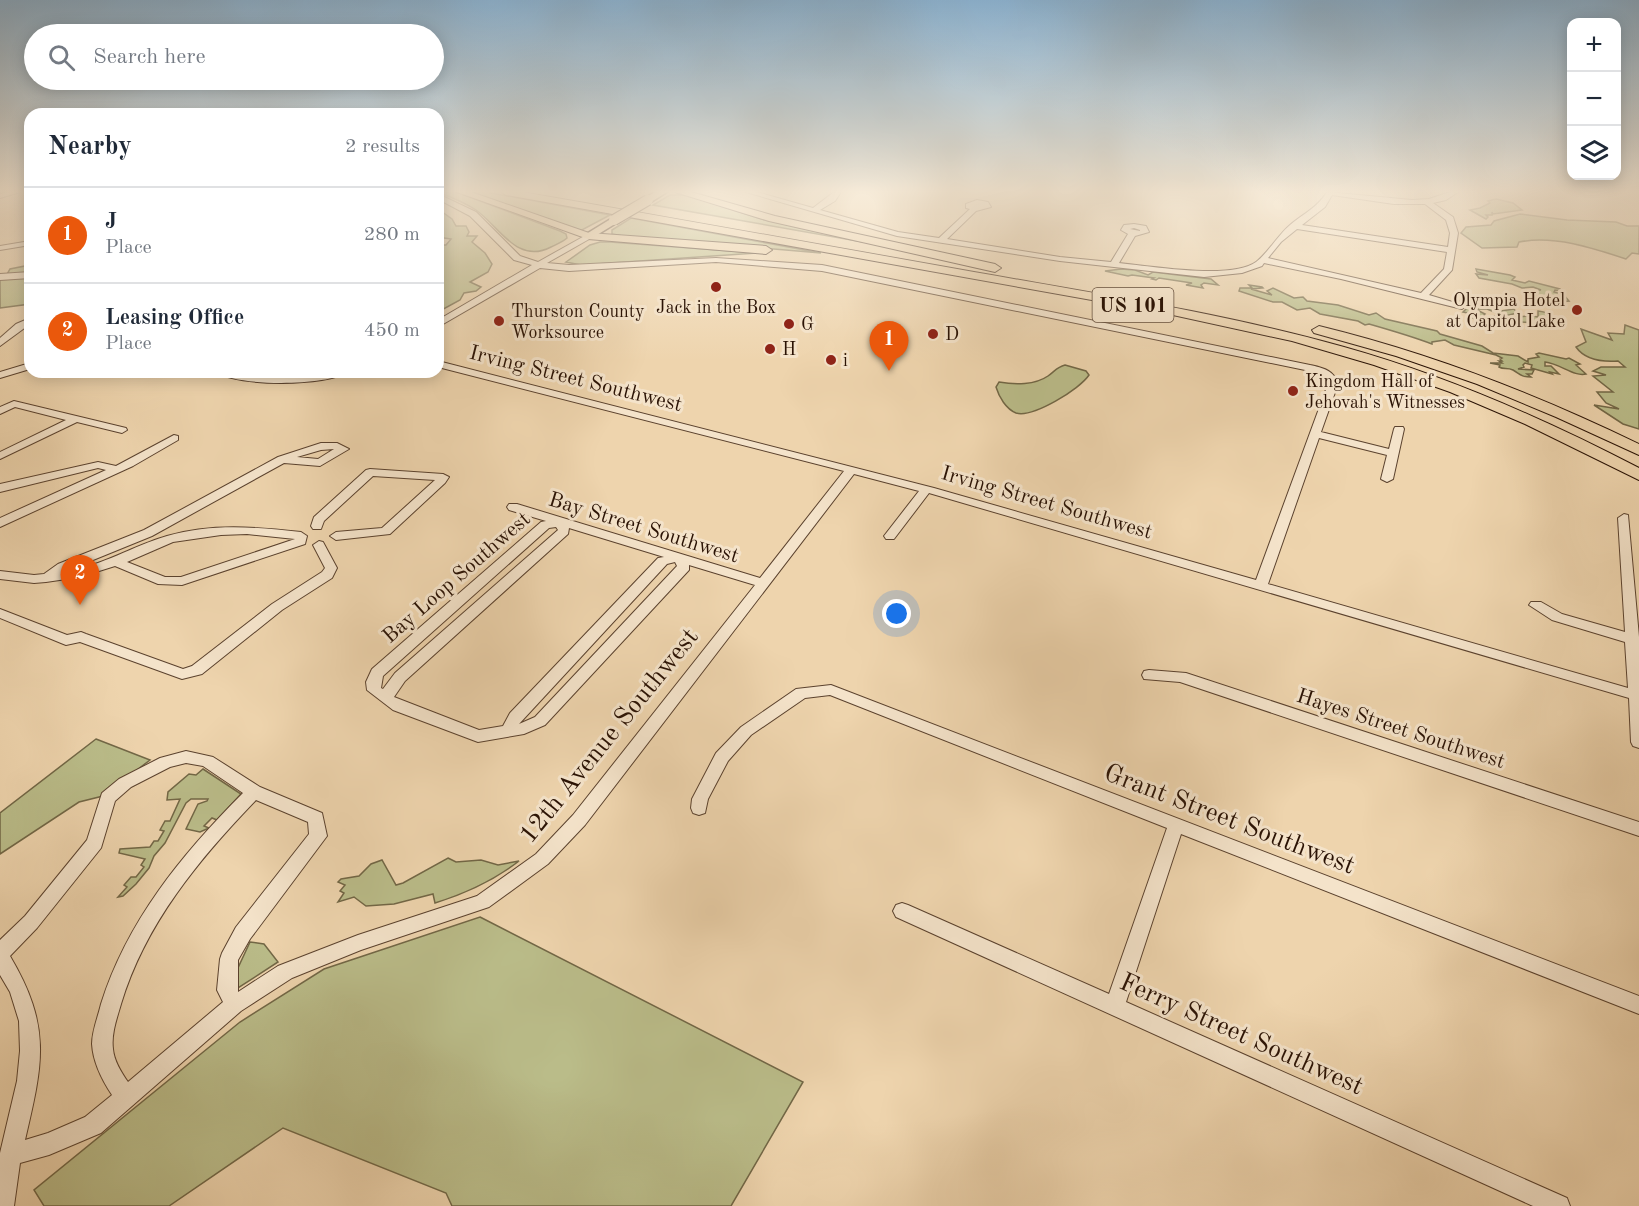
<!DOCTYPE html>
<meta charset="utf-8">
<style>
body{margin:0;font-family:"Old Standard TT",serif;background:#f2f2f3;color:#1f2937}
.controls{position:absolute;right:18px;top:18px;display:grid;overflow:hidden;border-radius:12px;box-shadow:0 3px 15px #0003}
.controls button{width:54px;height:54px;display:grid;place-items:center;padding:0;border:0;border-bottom:2px solid #e0e1e3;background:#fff;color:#1f2937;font:30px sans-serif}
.you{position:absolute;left:897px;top:614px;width:21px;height:21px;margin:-15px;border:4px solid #fff;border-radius:50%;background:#1a73e8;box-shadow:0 0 0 9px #1a73e833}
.badge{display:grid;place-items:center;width:39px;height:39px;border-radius:50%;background:#ea580c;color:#fff;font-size:20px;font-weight:700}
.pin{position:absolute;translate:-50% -50px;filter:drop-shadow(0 2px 3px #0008)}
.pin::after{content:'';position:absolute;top:32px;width:21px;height:18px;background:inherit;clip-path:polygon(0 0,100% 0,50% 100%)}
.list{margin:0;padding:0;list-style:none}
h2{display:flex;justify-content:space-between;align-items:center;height:78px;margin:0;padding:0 24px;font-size:26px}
h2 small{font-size:20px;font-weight:400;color:#747a83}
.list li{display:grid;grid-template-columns:39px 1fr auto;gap:18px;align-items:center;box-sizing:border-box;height:96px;padding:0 24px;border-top:2px solid #e0e1e3}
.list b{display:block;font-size:22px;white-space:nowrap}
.list p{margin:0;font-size:20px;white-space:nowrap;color:#747a83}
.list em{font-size:20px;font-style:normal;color:#747a83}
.icon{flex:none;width:33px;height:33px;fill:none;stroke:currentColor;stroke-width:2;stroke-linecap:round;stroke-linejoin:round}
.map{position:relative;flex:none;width:1639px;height:1206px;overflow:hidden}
.search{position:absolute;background:#fff;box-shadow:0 3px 15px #0003;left:24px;top:24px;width:420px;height:66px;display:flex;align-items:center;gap:15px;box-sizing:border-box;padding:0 21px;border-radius:33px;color:#747a83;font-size:22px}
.panel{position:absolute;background:#fff;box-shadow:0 3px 15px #0003;left:24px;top:108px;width:420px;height:270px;border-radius:18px}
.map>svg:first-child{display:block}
.green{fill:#babc89;stroke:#726746;stroke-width:1.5}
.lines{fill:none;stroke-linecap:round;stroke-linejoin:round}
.minor-casing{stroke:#5b422e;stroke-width:2}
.major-casing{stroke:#2a1204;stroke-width:3}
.highway-casing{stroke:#2a1204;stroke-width:2}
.minor{fill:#f4e3ca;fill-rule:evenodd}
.major{fill:#eed4ad;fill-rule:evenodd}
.highway{fill:#eed4ad;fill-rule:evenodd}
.major-bridge-casing{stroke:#2a1204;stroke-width:12;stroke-linecap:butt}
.major-bridge{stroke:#eed4ad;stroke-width:10}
.poi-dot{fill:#8f2418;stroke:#f4e3ca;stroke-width:2}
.labels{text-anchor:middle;stroke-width:6;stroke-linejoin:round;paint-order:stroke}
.far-poi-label{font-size:18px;fill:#2a1204;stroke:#f4e3ca;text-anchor:start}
.shield{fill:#f4e3ca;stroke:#67513f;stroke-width:1.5}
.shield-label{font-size:20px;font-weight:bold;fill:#2a1204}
.street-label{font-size:21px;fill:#2a1204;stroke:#f4e3ca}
.near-street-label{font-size:26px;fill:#2a1204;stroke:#f4e3ca}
</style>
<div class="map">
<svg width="1639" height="1206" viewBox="0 0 1639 1206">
<rect width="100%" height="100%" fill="#eed4ad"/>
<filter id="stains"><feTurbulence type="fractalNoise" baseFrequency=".00333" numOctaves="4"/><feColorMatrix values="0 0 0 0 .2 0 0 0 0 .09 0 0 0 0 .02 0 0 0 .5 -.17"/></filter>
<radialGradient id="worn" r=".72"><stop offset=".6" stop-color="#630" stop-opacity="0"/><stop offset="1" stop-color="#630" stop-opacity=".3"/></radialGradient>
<!-- green -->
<g class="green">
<path d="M438,192H456L560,231L566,234L567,238C563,242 557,244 551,247C517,265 499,226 476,210C464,202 451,197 438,192Z"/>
<path d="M468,192H486L610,215L580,231Z"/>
<path d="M670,195H687L761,219L863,242L653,205Z"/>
<path d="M1496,199L1513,203L1522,210L1493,214L1492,212V215H1486L1488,217L1486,219L1470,210L1480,208L1490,203L1488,201Z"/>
<path d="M438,209L452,219L456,226H466L469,232L467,236H477L472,242L485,253L492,264L488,272L470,282L481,287L476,291L464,293L460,300L438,312V245H446L451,239L438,237Z"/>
<path d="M1520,214L1567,220L1616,222L1627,226H1639V254L1632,253L1626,259C1593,248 1554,235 1519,242L1517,247L1482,248L1461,233L1466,227L1491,225L1494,221Z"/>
<path d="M631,218L821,253L628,237L612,234V230Z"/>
<path d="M600,242H610L757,253L581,265L566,262L590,245Z"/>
<path d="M30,265V304L0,308V277L6,276L10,269Z"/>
<path d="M1121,269L1135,270L1148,275L1153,272L1211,279L1218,285L1204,283L1201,285L1203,288L1186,285L1192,283L1159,278L1156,280L1152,279L1154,278L1132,275L1128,276L1105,271Z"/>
<path d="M1476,269L1510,275L1515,277L1512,280L1525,283L1529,281L1560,289L1562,291L1555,290L1554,292L1563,294L1569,301L1557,302L1545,294L1548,297C1537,301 1536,297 1529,292L1531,290H1541L1533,287L1522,288L1512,284L1479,278L1476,274L1488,275L1477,272Z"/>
<path d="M1249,285L1262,287L1263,288L1251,289L1272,295L1267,291L1273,288L1294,298L1303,297L1307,301L1338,305L1369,315L1376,313L1385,319L1437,331L1440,334L1482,346L1493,353L1518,356L1528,362V359L1539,357L1536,354L1539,353L1566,359L1569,358L1580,364L1576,365L1586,374C1574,377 1561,364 1545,362V366H1551L1559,374L1550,372L1552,374L1531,368L1532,365L1525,363L1523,365L1524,367L1518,369L1534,370L1532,374H1527L1531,377C1521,377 1520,374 1513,370C1507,367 1504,370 1499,367L1500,365L1490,363H1502L1499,361H1502L1500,359L1502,358L1496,355L1454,345L1445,340L1432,342V344C1411,336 1390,330 1369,324L1365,325L1358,321L1320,314L1310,308L1297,310L1282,302H1273L1239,291L1240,288H1252Z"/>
<path d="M1457,301L1489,305L1501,311L1514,309L1517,313L1505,316C1518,319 1527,314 1538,317V311C1549,312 1551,316 1558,321C1544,323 1505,324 1495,316L1502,315L1487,309H1475L1485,314L1483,316L1486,317L1483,319L1486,322L1472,318L1479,317L1478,315L1463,312L1468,307L1465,306L1467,305L1458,304Z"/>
<path d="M1625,325L1639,330V429L1623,424L1594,405L1619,409L1606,403L1597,392H1613L1593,376L1606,375L1593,371L1601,367H1625L1618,361C1603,362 1585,360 1576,347L1586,342L1581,329L1612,340L1608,333L1624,334Z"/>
<path d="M1065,365L1086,371L1089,375C1080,389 1033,418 1016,413C1006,409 999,397 996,387L999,382C1015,385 1035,385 1048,376C1055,371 1057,367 1065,365Z"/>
<path d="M96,739L150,760L103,796L79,802L0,854V813Z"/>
<path d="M203,769L241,794L217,820L212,818L204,826L209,828L200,832L186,829L198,804L207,801L208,799H191L186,803L165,843L154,856L149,868L136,884L123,896L118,897L127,887L124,885L131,877H136L144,867L141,865L145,859L119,853L120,849L150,847L154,841H158L164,831L160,830L165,821H170L180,799L167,800L168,792L189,774L196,775Z"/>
<path d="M448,858L456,862L481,860L498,865L519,861C493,881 467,893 435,903L433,894L394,904L366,906L354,897L338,902L344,893L340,891L345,885L338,882L341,879L359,876L371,864L382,860L396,885L403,883Z"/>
<path d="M480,917L803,1082L731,1206H452L446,1193L283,1128L169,1206H44L34,1190L240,1022L324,969Z"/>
<path d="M250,942L264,944L278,962L238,988L237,970Z"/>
</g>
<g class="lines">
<!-- minor casing -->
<g class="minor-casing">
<g id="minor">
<path d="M8,192H20L0,198V194Z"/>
<path d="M746,192H757L813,208L834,192H841L835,201L820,210L898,232L939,238L970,209L966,208V204L977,200L988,202L991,207L976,211L947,239L1060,257L1111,262L1128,234L1121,230L1124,225L1134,224L1146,226L1149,232L1135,236L1119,263C1149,266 1232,280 1256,262C1267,254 1279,234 1290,225C1303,214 1318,207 1327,192L1412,200L1429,199L1450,192H1458L1446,200L1433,203L1453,217L1458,233L1452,270L1429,295L1466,306L1462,309L1341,279L1264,263L1262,266L1242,273L1204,277L1060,261L897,236ZM1332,195L1394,204H1425L1446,220L1450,233L1448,247L1302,225L1325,207ZM1134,228L1140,230V231L1130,229ZM1297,229L1447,252L1444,269L1421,293L1268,258L1281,242Z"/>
<path d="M438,194L476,212L520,256L538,262L588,234L592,236L591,238L547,263L569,265L716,258L822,265L1310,365C1323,368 1334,370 1338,384L1321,432L1389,449L1394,429L1395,427H1403L1404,429L1393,479L1387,482L1381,479L1387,455L1319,438L1268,584L1628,688L1625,642L1552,620L1529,605L1531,602H1541L1562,614L1625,632L1618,518L1624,514L1628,515L1639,637V748L1633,746L1631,742L1629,698L929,493L894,539H886L884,536L919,491L854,474L585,825L548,864L489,907L361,950L292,978L241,1011L101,1133L49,1155L20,1163L14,1206H0V1153L17,1081L20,1051L19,1021L10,992L0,975V940L25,916L87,840L102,793L119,779L160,758L186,751L213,757L260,787L322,813L327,836L250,939L238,960V992L278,966L358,935L477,896L536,854L573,815L755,585L689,565V570L545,725L524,734L478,742L393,710L367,690L366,682L372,669L541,522L546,521L509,510L507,507L509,504H517L760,578L844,471L438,367V361L934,488L1256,580L1328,384L1324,377L1310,371L822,271L716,262L569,271L540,268L438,327V320L532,265L514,260L470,216L438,199ZM556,527L558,530L395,673L383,689L381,688L383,676L549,528ZM569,528L664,557L658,558L510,713L503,726L479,730L394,697L405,681L568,534ZM675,562L677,566L535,717L519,724L667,564ZM186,763L203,766L243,793C182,854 127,921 101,1004C98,1017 92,1031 92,1044C93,1062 102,1080 112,1095L85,1117L48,1133L25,1140C43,1063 52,1027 10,956L37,928L101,848L115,801L131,787L170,767ZM256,800L308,822L309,834L236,927L222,953L220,959L217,990L223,1002L128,1082C121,1072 114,1061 113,1049C111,1034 117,1018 121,1004C145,924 199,859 256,800Z"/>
<path d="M30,241V245L0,250V246Z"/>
<path d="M30,272V278L0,280V274Z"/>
<path d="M30,318V324L0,346V338L16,324Z"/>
<path d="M30,363V369L0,378V372Z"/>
<path d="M217,372L282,377L348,372C328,386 237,387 217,372Z"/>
<path d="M14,401L126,428L127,430L122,433L77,422L0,459V452L66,420L15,407L0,414V407Z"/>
<path d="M174,435L178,436V440L133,466L0,527V518L106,470L98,468L0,492V484L98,462L116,466Z"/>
<path d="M321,443H337L349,449L320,466L284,463L152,536L66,571C103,566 132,546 167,536C211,523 256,527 301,532L307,536L305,544L182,585L158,584L115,566L80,577L46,582L34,583L0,579V571L34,575L44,574L58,564L144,530L278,457ZM334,449L318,459L297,457L321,450ZM247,534L295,539L181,577H165L127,562L173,542L221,535Z"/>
<path d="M370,469L443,474L449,477L445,483L390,534L336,540L330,536L336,532L382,528L435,480L373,476L324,521L321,529H313L311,526L314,517L366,470Z"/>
<path d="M319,541L323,542L337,568L332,578L282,610L202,674L182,679L80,642L66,645L61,643L0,618V609L67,635L81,632L86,634L183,669L192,666L272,604L322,572L325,568L313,545Z"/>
<path d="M1149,670L1186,673L1639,822V836L1180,682L1144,679L1142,675L1144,671Z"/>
<path d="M831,685L1639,996V1014L1181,834L1126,1002L1567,1198L1570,1206H1533L896,917L893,911L896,905L902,903L908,905L1109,994L1167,828L830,695L805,698L751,735L728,761L708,799L705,813L699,815L693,813L691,808L692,799L716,753L741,727L796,689Z"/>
</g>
</g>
<!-- major casing -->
<g class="major-casing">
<g id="major">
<path d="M655,192H667L651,202H645V198Z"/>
<path d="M614,217L619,220L618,222L592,238L583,236Z"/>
</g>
</g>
<!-- highway casing -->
<g class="highway-casing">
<g id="highway">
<path d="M457,192H471L589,233L766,246L772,250L766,254L588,239Z"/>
<path d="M501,192H522C673,218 824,245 974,272C1098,294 1223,313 1344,347C1447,376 1545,419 1639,468V480L1525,424L1450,392L1374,365L1292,341L1159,312L506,195Z"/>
<path d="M675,192H691L775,216L995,264L1001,268L995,272L769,221Z"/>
<path d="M1319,326C1430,353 1536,394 1639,444V455L1556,417L1477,384L1396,356L1314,333L1312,330Z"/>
</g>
</g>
<!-- minor -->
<use href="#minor" class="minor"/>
<!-- major -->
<use href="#major" class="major"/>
<!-- highway -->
<use href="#highway" class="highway"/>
<!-- major-bridge casing -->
<g class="major-bridge-casing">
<path id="major-bridge" d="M614,220L648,200"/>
</g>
<!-- major-bridge -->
<use href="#major-bridge" class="major-bridge"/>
</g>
<!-- sky -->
<linearGradient id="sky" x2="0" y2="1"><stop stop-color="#8bb4d4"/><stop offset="0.53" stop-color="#f7ecda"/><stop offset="1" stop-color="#f7ecda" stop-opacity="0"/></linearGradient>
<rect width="1639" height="361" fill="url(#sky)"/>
<!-- markers -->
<g class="poi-dot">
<circle cx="716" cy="287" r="6"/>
<circle cx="1577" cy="310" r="6"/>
<circle cx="499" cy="321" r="6"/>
<circle cx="789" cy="324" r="6"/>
<circle cx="933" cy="334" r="6"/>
<circle cx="770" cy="349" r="6"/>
<circle cx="831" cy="360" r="6"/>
<circle cx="1293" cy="391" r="6"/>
</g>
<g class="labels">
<!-- far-poi labels -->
<g class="far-poi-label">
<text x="1565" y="306" text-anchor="end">Olympia Hotel<tspan x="1565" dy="21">at Capitol Lake</tspan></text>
<text x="716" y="313" text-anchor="middle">Jack in the Box</text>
<text x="511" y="317">Thurston County<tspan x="511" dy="21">Worksource</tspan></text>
<text x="801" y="330">G</text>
<text x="945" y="340">D</text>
<text x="782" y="355">H</text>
<text x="843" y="366">i</text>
<text x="1305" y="387">Kingdom Hall of<tspan x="1305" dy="21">Jehovah's Witnesses</tspan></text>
</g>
<!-- shield labels -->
<rect class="shield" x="1092.5" y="288" width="81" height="34" rx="4.5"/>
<g class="shield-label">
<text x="1133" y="312">US 101</text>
</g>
<!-- street labels -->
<g class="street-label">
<text transform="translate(576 378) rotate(14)" y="7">Irving Street Southwest</text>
<text transform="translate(1047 502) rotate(16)" y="7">Irving Street Southwest</text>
<text transform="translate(644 527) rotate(17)" y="7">Bay Street Southwest</text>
<text transform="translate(456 577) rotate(-41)" y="7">Bay Loop Southwest</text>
<text transform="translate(1401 728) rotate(18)" y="7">Hayes Street Southwest</text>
</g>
<!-- near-street labels -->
<g class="near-street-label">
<text transform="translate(608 735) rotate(-51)" y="9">12th Avenue Southwest</text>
<text transform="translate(1230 818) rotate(21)" y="9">Grant Street Southwest</text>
<text transform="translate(1242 1033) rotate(24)" y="9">Ferry Street Southwest</text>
</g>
</g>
<rect width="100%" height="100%" filter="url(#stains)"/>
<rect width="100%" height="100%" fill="url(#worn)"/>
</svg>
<div class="controls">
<button>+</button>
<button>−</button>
<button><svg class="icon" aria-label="layers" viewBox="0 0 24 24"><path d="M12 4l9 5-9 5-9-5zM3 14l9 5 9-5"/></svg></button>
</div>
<div class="you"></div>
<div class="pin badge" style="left:889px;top:371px">1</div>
<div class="pin badge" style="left:80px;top:605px">2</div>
<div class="search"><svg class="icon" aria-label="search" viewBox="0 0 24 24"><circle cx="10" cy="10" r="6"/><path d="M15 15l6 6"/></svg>Search here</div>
<section class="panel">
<h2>Nearby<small>2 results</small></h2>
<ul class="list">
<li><span class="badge">1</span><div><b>J</b><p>Place</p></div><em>280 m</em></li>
<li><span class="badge">2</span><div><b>Leasing Office</b><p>Place</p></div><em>450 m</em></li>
</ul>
</section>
</div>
